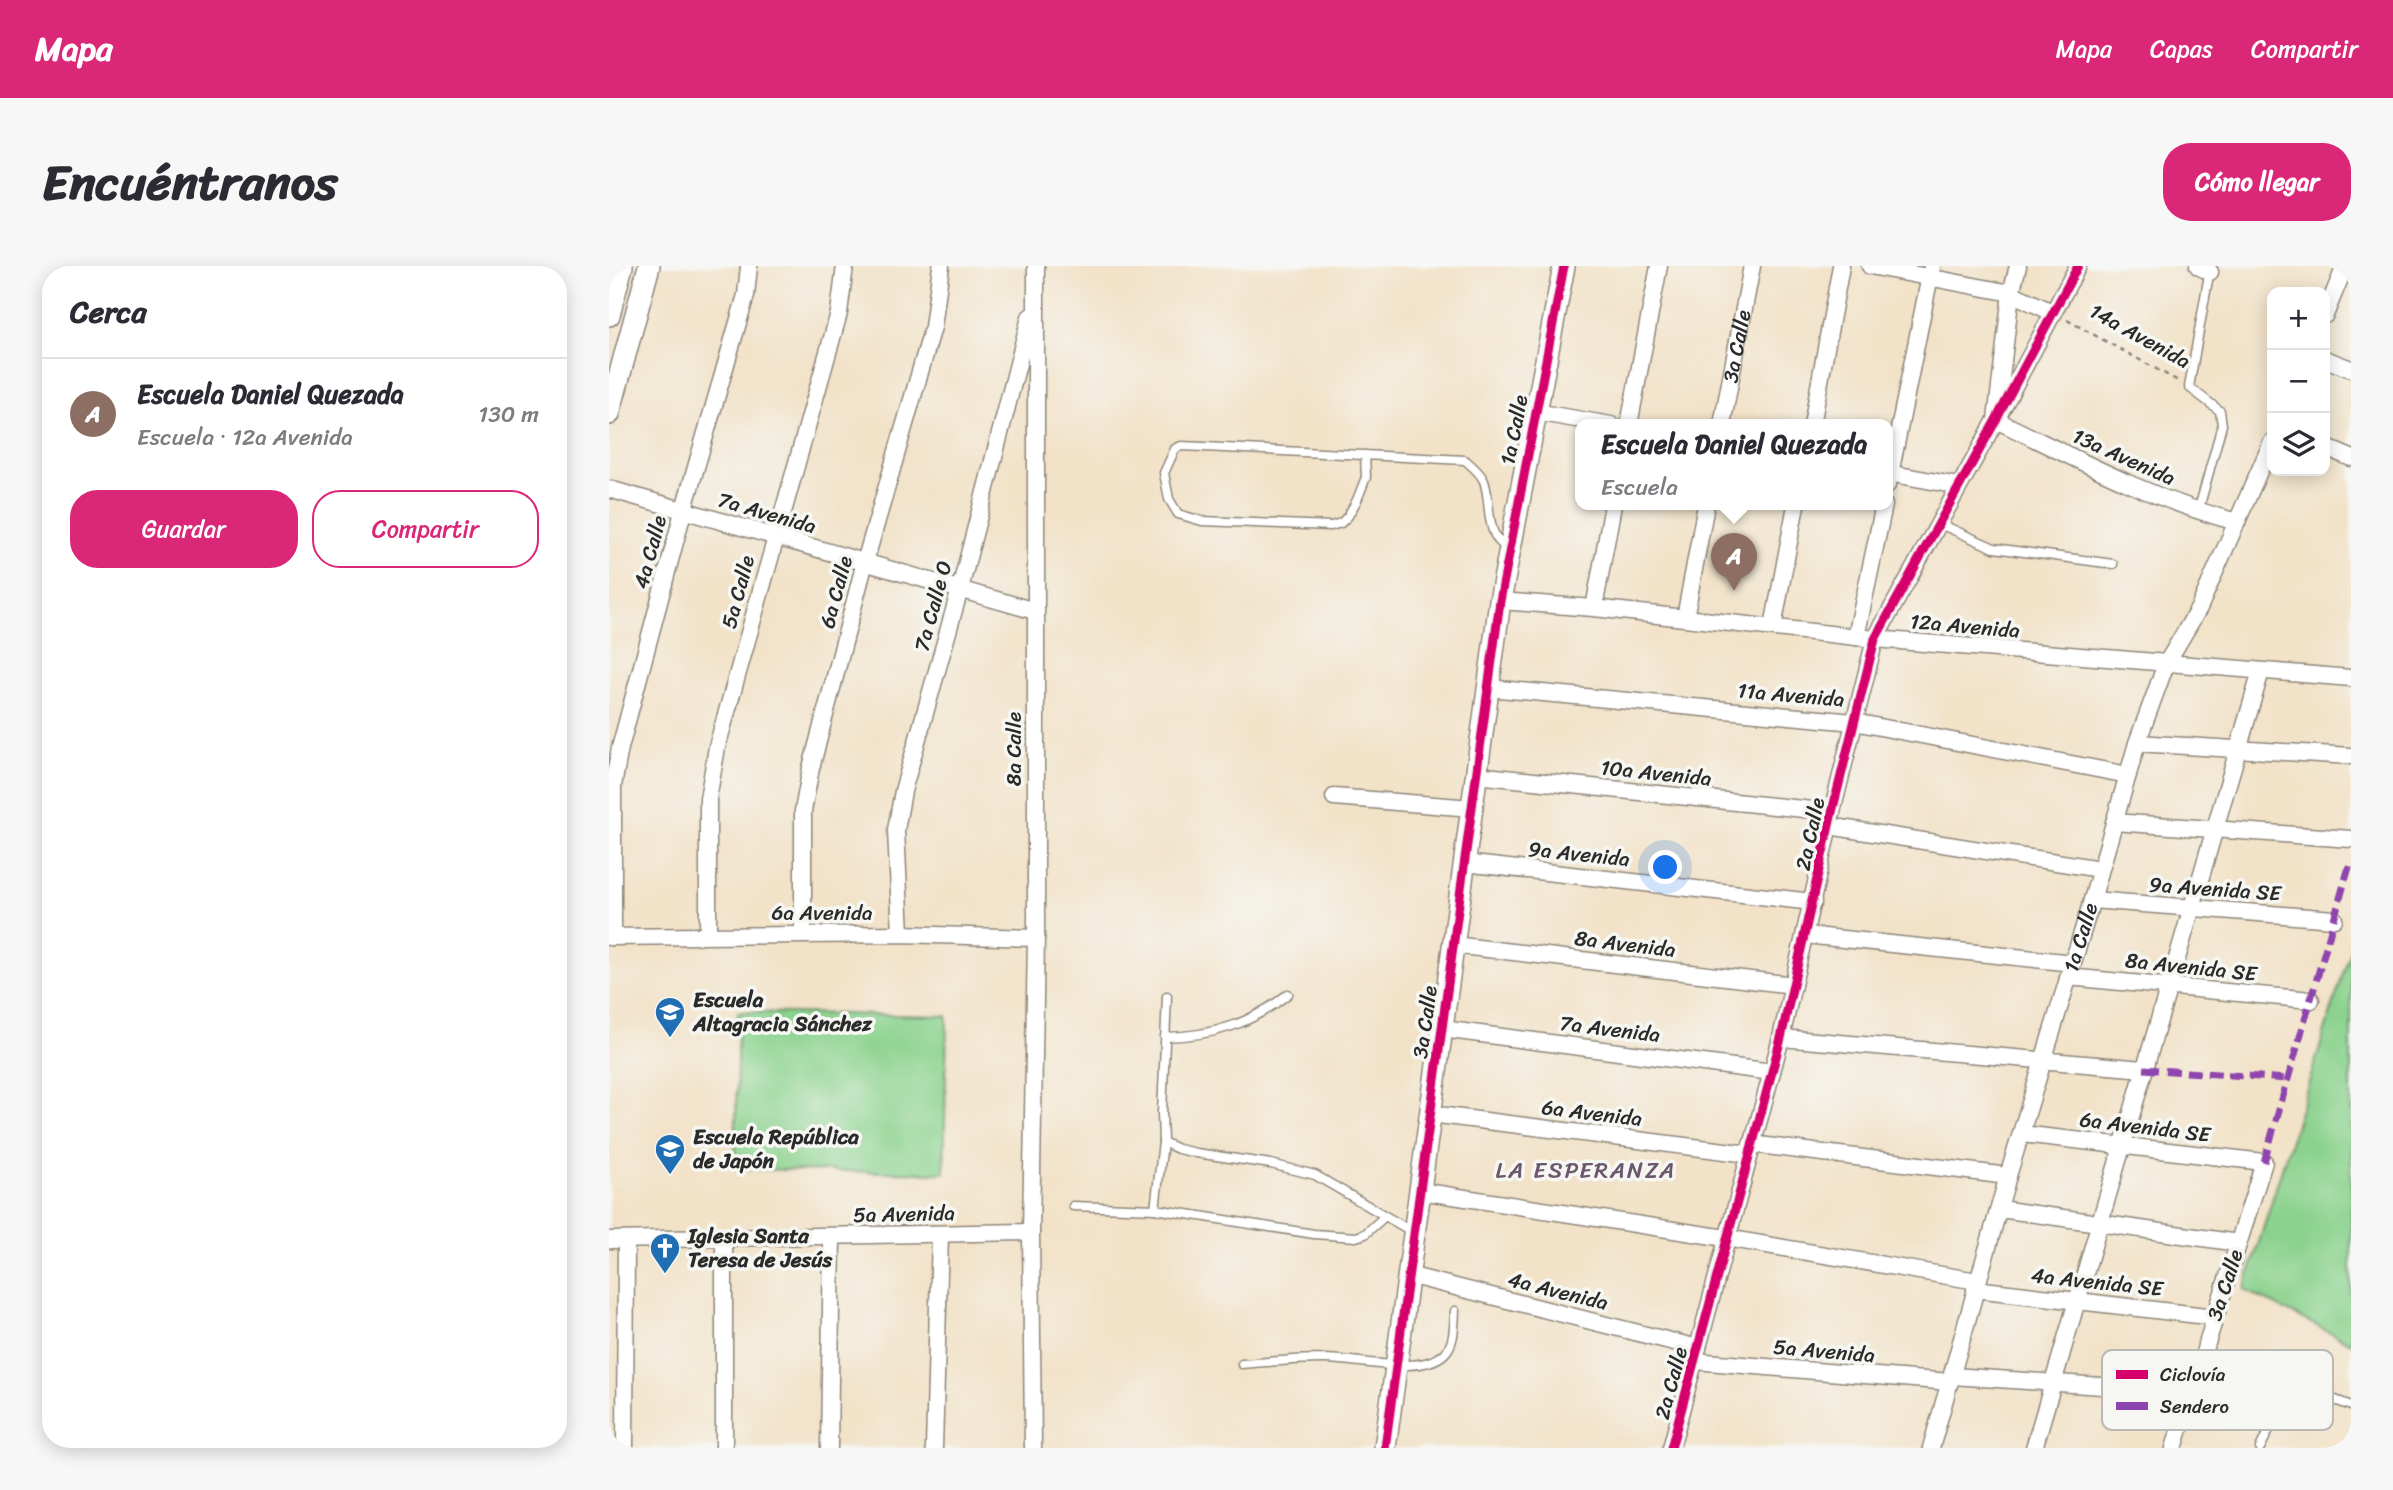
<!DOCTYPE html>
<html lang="es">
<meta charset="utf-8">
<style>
body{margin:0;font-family:Sriracha,sans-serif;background:#f7f7f7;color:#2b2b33}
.controls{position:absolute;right:21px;top:21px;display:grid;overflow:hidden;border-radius:14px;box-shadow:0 4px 18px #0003}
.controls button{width:63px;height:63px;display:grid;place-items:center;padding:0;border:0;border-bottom:2px solid #e1e1e2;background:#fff;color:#2b2b33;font:35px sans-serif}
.you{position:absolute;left:1057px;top:602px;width:24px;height:24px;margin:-18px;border:5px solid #fff;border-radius:50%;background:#1a73e8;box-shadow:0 0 0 10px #1a73e833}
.badge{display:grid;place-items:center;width:46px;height:46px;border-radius:50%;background:#db2777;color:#fff;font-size:23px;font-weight:700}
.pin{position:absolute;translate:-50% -58px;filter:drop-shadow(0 2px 4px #0008)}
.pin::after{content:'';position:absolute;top:37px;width:24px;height:21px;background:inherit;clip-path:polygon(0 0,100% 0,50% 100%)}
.popup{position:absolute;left:966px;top:153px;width:318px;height:91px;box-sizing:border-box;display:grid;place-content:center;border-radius:14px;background:#fff;filter:drop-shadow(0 2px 5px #0005);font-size:23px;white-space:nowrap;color:#7c7c81}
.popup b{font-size:26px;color:#2b2b33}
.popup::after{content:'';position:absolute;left:50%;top:100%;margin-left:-14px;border:14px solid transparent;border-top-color:#fff}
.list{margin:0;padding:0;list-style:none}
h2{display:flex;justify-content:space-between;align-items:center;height:91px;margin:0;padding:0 28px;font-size:30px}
h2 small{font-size:23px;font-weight:400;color:#7c7c81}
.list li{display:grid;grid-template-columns:46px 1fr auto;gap:21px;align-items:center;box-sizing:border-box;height:112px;padding:0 28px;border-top:2px solid #e1e1e2}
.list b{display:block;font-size:26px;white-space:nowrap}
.list p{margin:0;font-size:23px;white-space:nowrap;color:#7c7c81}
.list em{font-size:23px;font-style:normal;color:#7c7c81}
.actions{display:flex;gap:14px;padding:21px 28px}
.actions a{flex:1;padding:16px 0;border:2px solid #db2777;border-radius:28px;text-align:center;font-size:24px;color:#db2777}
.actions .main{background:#db2777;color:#fff}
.icon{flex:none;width:38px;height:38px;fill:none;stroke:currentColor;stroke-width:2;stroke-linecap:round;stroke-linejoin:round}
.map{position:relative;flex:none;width:1742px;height:1182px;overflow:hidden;border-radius:28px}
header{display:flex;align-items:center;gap:42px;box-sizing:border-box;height:98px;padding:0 35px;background:#db2777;color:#fff}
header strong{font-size:33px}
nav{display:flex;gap:38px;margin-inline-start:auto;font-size:24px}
.intro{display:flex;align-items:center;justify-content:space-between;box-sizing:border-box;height:168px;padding:0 42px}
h1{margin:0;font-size:49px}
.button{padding:18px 32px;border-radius:28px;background:#db2777;color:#fff;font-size:24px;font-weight:700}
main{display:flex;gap:42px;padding:0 42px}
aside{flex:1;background:#fff;border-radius:28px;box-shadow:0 4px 18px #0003}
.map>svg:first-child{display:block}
.green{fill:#8ad28d;stroke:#5a7e5c;stroke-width:2}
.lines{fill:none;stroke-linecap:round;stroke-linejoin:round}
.lane-casing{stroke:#8e867a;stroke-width:11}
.street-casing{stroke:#8e867a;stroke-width:19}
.secondary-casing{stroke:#8e867a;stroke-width:24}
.path{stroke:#8e867a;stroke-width:2.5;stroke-dasharray:5 5;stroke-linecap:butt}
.lane{stroke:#fff;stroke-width:8}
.street{stroke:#fff;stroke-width:16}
.secondary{stroke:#fff;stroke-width:21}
.quiet{stroke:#8e44ad;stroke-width:7;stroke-dasharray:14 7;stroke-linecap:butt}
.cycleway-casing{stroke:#f6f6f2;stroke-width:13}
.cycleway{stroke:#d6006c;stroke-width:9}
.labels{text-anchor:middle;stroke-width:7;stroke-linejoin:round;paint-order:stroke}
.street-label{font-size:21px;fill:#2b2b2b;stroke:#f6f6f2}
.poi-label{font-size:21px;font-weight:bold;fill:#2b2b2b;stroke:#f6f6f2;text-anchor:start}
.neighbourhood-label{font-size:23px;letter-spacing:2px;fill:#6c586c;stroke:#f6f6f2}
.key{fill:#f6f6f2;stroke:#b9b9b6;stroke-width:2}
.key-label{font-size:19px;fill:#2b2b2b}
</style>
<header>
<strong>Mapa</strong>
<nav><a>Mapa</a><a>Capas</a><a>Compartir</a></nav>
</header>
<div class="intro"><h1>Encuéntranos</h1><a class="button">Cómo llegar</a></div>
<main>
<aside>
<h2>Cerca<small></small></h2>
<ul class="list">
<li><span class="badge" style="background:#8d6e63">A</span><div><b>Escuela Daniel Quezada</b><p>Escuela · 12a Avenida</p></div><em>130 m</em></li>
</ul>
<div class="actions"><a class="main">Guardar</a><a>Compartir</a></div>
</aside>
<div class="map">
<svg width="1742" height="1182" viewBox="0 0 1742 1182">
<rect width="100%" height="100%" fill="#f6f6f2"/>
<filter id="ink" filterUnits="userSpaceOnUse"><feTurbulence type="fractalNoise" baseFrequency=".0143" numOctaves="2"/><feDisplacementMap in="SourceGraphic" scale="14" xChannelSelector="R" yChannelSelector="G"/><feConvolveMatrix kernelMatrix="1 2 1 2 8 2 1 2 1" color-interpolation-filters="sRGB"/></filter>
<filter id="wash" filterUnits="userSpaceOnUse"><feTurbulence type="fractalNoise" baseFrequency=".00686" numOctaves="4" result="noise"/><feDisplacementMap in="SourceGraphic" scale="28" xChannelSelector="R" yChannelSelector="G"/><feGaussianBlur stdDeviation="1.57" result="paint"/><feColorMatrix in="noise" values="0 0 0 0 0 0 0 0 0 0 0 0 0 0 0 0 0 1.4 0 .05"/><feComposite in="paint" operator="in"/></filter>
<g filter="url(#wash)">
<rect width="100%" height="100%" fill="#f2e2c8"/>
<!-- green -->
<g class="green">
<path d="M1742,682V1077L1635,1024Z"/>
<path d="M129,746L338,750L335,907L126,903Z"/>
</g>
</g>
<g filter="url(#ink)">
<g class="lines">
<!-- lane casing -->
<g class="lane-casing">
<g id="lane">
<path d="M756,189L757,211L748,234L739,250L732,257L722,260L593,255L569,248L560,233L555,207L566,183L572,180L595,181L856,194C863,200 871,206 875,215C883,237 875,269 898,282"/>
<path d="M1589,246L1613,159L1611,145L1580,121L1601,3"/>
<path d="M1329,257L1385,282L1504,298"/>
<path d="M558,730L553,847L554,876L569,883L587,887L662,898L706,909L802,965"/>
<path d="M556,771C604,770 642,758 679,728"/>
<path d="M554,876L546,943L705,968L747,971L756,968L775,951"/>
<path d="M464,940L546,943"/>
<path d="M633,1098C660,1096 687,1093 714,1093C745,1092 812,1111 836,1087C846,1077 845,1058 846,1045"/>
<path d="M1651,1182L1681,1121L1686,1119L1742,1140"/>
</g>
</g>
<!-- street casing -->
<g class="street-casing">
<g id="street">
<path d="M1261,0L1402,27L1445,47"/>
<path d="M1409,0L1402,27L1387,154C1466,192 1543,234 1628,256"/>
<path d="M1589,0L1601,6"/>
<path d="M1716,49L1736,0"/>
<path d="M1716,93L1742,103"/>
<path d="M926,146L1002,159"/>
<path d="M1020,159L1050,0"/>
<path id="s1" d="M1113,159L1143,0"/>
<path d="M1203,159L1232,0"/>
<path d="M1716,181L1742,192"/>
<path d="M1279,207L1350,220"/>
<path d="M1279,218L1323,0"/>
<path d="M0,223L426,345"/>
<path d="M891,335L985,342L1266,373L1742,412"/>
<path d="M985,342L1004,239"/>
<path d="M1076,352L1097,239"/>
<path d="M1164,361L1187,239"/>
<path d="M1247,371L1275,239"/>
<path d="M880,422L1245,456L1519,509"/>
<path d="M1528,477L1742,490"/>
<path d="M867,509L1223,546"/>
<path d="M725,531L863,542"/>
<path d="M1505,556L1742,573"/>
<path d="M1220,560L1491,603"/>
<path d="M855,597L1204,636"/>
<path d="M1483,634L1725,653"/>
<path d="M99,668V533L108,481L230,47L236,0"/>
<path d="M194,668V545L202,502L256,296L324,61L332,0"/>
<path d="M292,668L287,564L294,525L351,323L421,51"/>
<path d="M1196,669L1464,697"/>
<path d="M0,671L292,668L427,672"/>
<path d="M4,671V520L11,482L74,246L137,29L140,0"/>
<path d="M844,679L1184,719"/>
<path d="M1459,711L1702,734"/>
<path d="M833,763L1163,806"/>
<path d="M1172,772L1535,803"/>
<path d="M821,848L1140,888"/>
<path d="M1413,868L1655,896L1565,1182"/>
<path d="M1142,878L1399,910"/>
<path d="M811,925L1117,972L1368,1015"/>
<path d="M1391,943L1629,977"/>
<path d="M0,974L422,966"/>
<path d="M799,1009L1089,1082"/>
<path d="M1366,1023L1606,1051"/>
<path d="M1086,1095L1341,1116"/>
<path d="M1343,1110L1582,1126"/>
<path d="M16,1182L17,974"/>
<path d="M115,1182V973"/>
<path d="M220,1182L223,971"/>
<path d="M325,1182L331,969"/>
<path d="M424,1182L422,966L427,672V0"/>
<path d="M1062,1182L1172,772L1223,546L1266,373L1387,154L1469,0"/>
<path id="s2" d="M1322,1182L1399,910L1483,634L1528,477L1557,398L1590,342L1663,176"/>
<path d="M1425,1182L1652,405"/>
</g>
</g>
<!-- secondary casing -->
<g class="secondary-casing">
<g id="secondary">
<path d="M0,49L13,0"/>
<path d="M0,148L40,0"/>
<path d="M776,1182L891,335L955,0"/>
</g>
</g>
<!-- path -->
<path class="path" d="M1458,54L1571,116"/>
<!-- lane -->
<use href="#lane" class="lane"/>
<!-- street -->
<use href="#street" class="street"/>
<!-- secondary -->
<use href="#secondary" class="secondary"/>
<!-- quiet -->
<g class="quiet">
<path d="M1535,803L1679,813"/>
<path d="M1655,896L1742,594"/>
</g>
<!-- cycleway casing -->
<g class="cycleway-casing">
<g id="cycleway">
<path d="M776,1182L891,335L955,0"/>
<path d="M1062,1182L1172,772L1223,546L1266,373L1387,154L1469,0"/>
</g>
</g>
<!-- cycleway -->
<use href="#cycleway" class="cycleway"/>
</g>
</g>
<!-- icons -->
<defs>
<g id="school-pin" transform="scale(1.575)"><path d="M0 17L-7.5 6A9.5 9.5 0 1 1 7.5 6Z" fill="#1f6fb2" stroke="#f6f6f2"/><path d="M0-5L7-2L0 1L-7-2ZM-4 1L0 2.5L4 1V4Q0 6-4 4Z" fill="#fff"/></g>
<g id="church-pin" transform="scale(1.575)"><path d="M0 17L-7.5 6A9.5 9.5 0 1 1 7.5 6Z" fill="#1f6fb2" stroke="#f6f6f2"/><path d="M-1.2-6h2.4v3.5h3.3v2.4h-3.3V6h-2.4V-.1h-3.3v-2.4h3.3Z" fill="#fff"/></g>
</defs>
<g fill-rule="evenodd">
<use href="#school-pin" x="61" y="746"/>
<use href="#school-pin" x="61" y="883"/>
<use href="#church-pin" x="56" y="982"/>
</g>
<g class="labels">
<!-- street labels -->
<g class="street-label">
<text transform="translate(1531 70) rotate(29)" y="7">14a Avenida</text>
<text dy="7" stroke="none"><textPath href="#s1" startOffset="80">3a Calle</textPath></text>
<text transform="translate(905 164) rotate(-79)" y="7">1a Calle</text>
<text transform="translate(1515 191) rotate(24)" y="7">13a Avenida</text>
<text transform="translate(158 247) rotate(16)" y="7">7a Avenida</text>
<text transform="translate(41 286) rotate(-75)" y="7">4a Calle</text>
<text transform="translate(129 326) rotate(-75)" y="7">5a Calle</text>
<text transform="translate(227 326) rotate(-75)" y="7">6a Calle</text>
<text transform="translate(324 340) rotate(-75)" y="7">7a Calle O</text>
<text transform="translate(1356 360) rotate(5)" y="7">12a Avenida</text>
<text transform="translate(1182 429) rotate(5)" y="7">11a Avenida</text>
<text transform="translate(405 483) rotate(-90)" y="7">8a Calle</text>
<text transform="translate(1047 507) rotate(6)" y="7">10a Avenida</text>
<text transform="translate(1201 568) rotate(-78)" y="7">2a Calle</text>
<text transform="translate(970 588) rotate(6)" y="7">9a Avenida</text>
<text transform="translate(1606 623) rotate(4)" y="7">9a Avenida SE</text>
<text x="213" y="654">6a Avenida</text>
<text dy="7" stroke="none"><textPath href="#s2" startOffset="532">1a Calle</textPath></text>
<text transform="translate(1016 678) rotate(7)" y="7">8a Avenida</text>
<text transform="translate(1582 701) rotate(6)" y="7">8a Avenida SE</text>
<text transform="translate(816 756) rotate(-82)" y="7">3a Calle</text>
<text transform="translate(1001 763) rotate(7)" y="7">7a Avenida</text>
<text transform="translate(983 847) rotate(7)" y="7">6a Avenida</text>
<text transform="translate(1536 861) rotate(7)" y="7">6a Avenida SE</text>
<text transform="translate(295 948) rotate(-1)" y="7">5a Avenida</text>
<text transform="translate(1488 1016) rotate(6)" y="7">4a Avenida SE</text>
<text transform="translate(1616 1019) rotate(-72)" y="7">3a Calle</text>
<text transform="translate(949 1025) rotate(14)" y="7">4a Avenida</text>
<text transform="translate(1215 1085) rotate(5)" y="7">5a Avenida</text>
<text transform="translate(1062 1117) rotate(-75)" y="7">2a Calle</text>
</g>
<!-- poi labels -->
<g class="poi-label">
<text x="84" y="741">Escuela<tspan x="84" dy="24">Altagracia Sánchez</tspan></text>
<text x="84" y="878">Escuela República<tspan x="84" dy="24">de Japón</tspan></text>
<text x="79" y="977">Iglesia Santa<tspan x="79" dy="24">Teresa de Jesús</tspan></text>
</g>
<!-- neighbourhood labels -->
<g class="neighbourhood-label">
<text x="977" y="912">LA ESPERANZA</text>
</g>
</g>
<!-- legend -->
<rect x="1493" y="1084" width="231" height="80" rx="10" class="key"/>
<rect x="1507" y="1104" width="32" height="9" fill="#d6006c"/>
<rect x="1507" y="1136" width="32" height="8" fill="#8e44ad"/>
<g class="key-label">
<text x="1551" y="1115">Ciclovía</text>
<text x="1551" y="1147">Sendero</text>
</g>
</svg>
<div class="controls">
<button>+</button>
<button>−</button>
<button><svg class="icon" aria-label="layers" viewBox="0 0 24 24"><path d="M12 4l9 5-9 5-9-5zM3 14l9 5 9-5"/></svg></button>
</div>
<div class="you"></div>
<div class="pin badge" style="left:1125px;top:325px;background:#8d6e63">A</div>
<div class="popup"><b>Escuela Daniel Quezada</b>Escuela</div>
</div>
</main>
